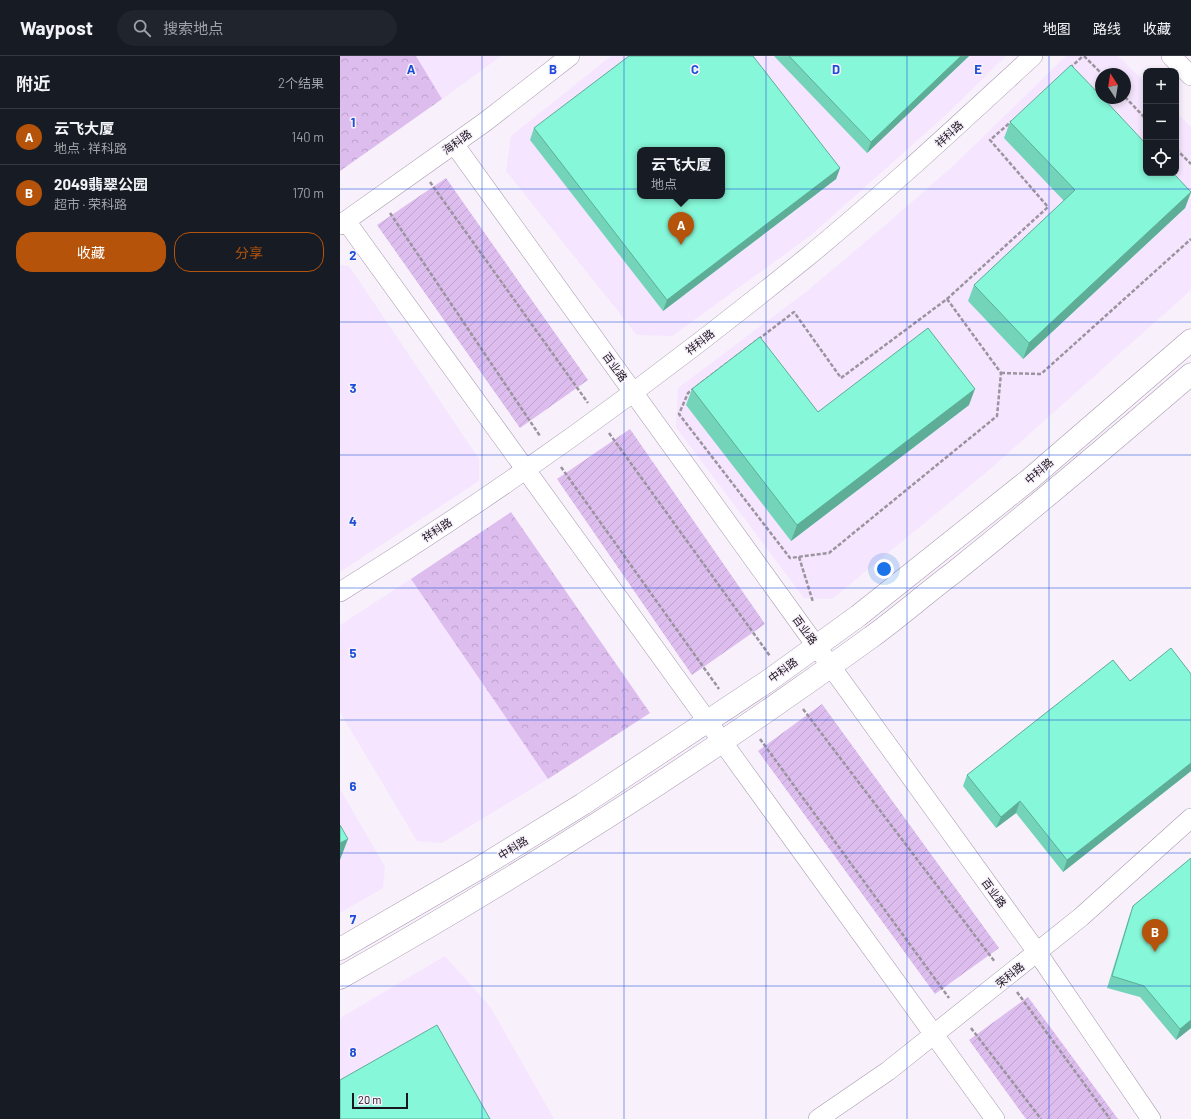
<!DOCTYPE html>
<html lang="zh">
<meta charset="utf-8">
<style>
body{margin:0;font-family:Barlow,"Noto Sans SC",sans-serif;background:#20242c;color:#f1f3f6}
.controls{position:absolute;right:12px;top:12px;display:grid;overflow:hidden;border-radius:8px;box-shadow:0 2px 6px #0003}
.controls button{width:36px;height:36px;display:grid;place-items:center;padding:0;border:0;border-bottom:1px solid #363941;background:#171b24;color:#f1f3f6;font:20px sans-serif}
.compass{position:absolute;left:755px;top:12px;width:36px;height:36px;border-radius:50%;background:#171b24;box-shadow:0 2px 6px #0003;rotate:348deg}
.scale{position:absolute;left:12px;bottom:10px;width:56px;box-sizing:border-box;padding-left:4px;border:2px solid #1b151e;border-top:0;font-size:11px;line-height:14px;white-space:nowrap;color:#1b151e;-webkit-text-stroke:3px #f8f1fc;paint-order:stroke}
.you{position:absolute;left:544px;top:513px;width:14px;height:14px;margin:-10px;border:3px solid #fff;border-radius:50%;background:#1a73e8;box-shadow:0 0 0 6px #1a73e833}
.badge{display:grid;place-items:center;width:26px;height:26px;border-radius:50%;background:#b45309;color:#fff;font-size:13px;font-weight:700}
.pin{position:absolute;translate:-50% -33px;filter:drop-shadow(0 1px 2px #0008)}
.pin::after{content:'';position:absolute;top:21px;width:14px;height:12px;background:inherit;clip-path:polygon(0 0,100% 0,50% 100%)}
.popup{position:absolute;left:297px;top:91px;width:88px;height:52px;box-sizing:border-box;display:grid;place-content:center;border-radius:8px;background:#171b24;filter:drop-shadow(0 1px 3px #0005);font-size:13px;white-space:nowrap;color:#9ea1a6}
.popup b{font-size:15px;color:#f1f3f6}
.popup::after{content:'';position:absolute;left:50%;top:100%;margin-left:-8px;border:8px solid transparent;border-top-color:#171b24}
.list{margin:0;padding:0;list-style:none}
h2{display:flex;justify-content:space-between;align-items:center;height:52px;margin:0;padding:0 16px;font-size:17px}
h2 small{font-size:13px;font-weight:400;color:#9ea1a6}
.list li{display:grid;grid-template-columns:26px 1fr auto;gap:12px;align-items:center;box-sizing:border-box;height:56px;padding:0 16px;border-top:1px solid #363941}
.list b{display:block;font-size:15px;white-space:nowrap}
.list p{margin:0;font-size:13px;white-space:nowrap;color:#9ea1a6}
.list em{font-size:13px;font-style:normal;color:#9ea1a6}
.actions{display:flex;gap:8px;padding:12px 16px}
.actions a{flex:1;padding:9px 0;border:1px solid #b45309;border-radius:16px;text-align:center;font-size:14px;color:#b45309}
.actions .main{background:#b45309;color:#fff}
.icon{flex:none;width:22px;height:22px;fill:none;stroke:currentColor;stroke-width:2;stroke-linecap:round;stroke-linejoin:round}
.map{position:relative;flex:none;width:851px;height:1063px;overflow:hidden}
header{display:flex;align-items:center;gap:24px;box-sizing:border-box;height:56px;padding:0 20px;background:#171b24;border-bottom:1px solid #363941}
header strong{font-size:19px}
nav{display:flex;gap:22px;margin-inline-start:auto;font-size:14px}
.search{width:280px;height:36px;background:#20242c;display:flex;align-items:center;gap:10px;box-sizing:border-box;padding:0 14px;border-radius:22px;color:#9ea1a6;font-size:15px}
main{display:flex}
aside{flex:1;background:#171b24}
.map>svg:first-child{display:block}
.built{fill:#f5e5fe;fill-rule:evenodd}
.park{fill:url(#park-crowns)}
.garden{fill:url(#garden-furrows)}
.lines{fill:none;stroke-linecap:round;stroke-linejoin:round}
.minor-casing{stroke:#a798af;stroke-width:20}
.tertiary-casing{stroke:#a798af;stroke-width:23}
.path{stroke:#9b949e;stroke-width:2.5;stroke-dasharray:4 2;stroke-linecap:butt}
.minor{stroke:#fff;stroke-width:19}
.tertiary{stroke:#fff;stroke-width:22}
.wall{fill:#73d4ba}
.shaded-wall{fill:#5ead97}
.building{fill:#86f7d8;stroke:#5ead97;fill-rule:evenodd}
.grid{fill:none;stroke:#1d4ed8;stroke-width:1;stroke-opacity:0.55}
.labels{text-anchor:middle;stroke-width:3;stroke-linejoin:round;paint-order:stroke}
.street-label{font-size:11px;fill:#1b151e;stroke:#f8f1fc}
.grid-label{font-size:13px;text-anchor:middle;font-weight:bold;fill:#1d4ed8;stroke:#f8f1fc;stroke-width:3;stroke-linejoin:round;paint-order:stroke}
</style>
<header>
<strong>Waypost</strong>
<div class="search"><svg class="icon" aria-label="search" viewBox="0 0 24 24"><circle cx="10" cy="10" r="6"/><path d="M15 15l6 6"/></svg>搜索地点</div>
<nav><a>地图</a><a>路线</a><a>收藏</a></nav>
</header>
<main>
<aside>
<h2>附近<small>2个结果</small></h2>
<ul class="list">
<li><span class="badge">A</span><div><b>云飞大厦</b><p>地点 · 祥科路</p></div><em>140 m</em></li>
<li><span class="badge">B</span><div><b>2049翡翠公园</b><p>超市 · 荣科路</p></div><em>170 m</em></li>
</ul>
<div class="actions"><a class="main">收藏</a><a>分享</a></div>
</aside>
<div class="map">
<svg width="851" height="1063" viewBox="0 0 851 1063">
<defs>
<pattern id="park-crowns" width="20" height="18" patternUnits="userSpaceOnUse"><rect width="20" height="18" fill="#dcbdee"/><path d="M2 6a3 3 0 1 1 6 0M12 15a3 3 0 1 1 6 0" fill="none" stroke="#bca2cc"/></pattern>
<pattern id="garden-furrows" width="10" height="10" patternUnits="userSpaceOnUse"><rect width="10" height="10" fill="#dcbdee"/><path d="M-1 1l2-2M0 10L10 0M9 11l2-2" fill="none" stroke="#bca2cc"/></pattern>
</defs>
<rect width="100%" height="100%" fill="#f8f1fc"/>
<!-- built -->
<g class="built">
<path d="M76,0H161L102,43Z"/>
<path d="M271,0H666L608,57L470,180L332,280L297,279L166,115L171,80ZM300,94H382V140H300Z"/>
<path d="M726,0H778L806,27V117H836V56L851,71V234L648,415L492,543L464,542L336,371L338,332L467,235L550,165L614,109ZM761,18H785V42H761Z"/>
<path d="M0,209L9,210L139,403V425L0,516Z"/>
<path d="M71,523L208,723L102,787L77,785L0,656V569Z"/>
<path d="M0,733L45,811L43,832L0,857Z"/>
<path d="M105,900L151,952L214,1063H0V962Z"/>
</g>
<!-- park -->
<g class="park">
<path d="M0,0H76L102,43L0,115Z"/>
<path d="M171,456L310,657L208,723L71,523Z"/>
</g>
<!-- garden -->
<g class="garden">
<path d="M106,122L248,324L180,372L37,169Z"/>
<path d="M290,373L425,568L352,619L217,423Z"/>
<path d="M482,648L659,892L595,938L418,695Z"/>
<path d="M688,941L778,1063H686L629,984Z"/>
</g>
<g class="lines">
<!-- minor casing -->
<g class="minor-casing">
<g id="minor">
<path d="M831,0L851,20"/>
<path d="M114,88L697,896L811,1063"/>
<path d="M6,165L655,1063"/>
<path d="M0,169L145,66L230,0"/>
<path d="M0,536C163,435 317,323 466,202C544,138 619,68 693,0"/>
<path d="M478,1063L548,1015L741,861L851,762"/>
</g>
</g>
<!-- tertiary casing -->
<g class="tertiary-casing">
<g id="tertiary">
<path d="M0,893L136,814L243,748L428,625L518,560L690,423L851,284"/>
<path d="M0,922C183,818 360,706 530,582C559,561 585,538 613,517C694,452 772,386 851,318"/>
</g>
</g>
<!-- path -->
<g class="path">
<path d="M744,0L762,18"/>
<path d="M730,12L743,0"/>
<path d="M785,41L806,63"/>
<path d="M836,93L851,108"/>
<path d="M90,126L248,347"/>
<path d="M50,157L200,380"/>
<path d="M607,243L661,317L657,360L489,497L450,502L339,358L348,337L454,256L501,322Z"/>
<path d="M607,243L708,151L650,84L672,65"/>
<path d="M661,317L701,318L851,183"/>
<path d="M269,377L430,600"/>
<path d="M221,411L379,633"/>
<path d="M459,501L473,546"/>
<path d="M463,653L655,906"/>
<path d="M420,683L609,942"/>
<path d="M677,936L770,1063"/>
<path d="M631,972L701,1063"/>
</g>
<!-- minor -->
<use href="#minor" class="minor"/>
<!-- tertiary -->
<use href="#tertiary" class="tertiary"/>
</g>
<!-- wall -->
<g class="wall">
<path d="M434,0H629L527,97Z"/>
<path d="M670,66L851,136L845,152L683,303L628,245L634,229L724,145L664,82Z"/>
<path d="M194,72L500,112L496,123L323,255L190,84Z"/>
<path d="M352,333L478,356L629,349L451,485L346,349Z"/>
<path d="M851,618V715L723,816L676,757L656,772L623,730L627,719Z"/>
<path d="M851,802V972L836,984L800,941L767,932L789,861L793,850Z"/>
</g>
<!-- shaded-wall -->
<g class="shaded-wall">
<path d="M621,0H629L527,97L531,86Z"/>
<path d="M500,112L496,123L323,255L327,244Z"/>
<path d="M851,136L845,152L683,303L689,287Z"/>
<path d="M635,333L629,349L451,485L457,469Z"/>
<path d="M851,707V715L723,816L727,804Z"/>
<path d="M680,745L676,757L656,772L661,761Z"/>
<path d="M8,783L0,804V787Z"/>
<path d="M851,964V972L836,984L840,973Z"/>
</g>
<!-- building -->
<g class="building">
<path d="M289,0H413L500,112L327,244L194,72ZM300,94H382V140H300Z"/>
<path d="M449,0H621L531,86Z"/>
<path d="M731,9L761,40V42H763L806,88V117H833L851,136L689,287L634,229L735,134L670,66Z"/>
<path d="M588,272L635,333L457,469L352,333L420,281L478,356Z"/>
<path d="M831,592L851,618V707L727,804L680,745L661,761L627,719L773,604L790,625Z"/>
<path d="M0,769L8,783L0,787Z"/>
<path d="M851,802V964L840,973L804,930L772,920L793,850Z"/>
<path d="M97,969L150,1063H0V1024Z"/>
</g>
<!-- grid -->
<path class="grid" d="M142,0V1063M284,0V1063M426,0V1063M567,0V1063M709,0V1063M0,133H851M0,266H851M0,399H851M0,532H851M0,664H851M0,797H851M0,930H851"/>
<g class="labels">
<!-- street labels -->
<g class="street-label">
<text transform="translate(609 78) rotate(-42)" y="4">祥科路</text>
<text transform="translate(117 86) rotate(-36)" y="4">海科路</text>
<text transform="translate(360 286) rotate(-38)" y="4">祥科路</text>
<text transform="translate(275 311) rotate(54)" y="4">百业路</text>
<text transform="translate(699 415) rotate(-40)" y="4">中科路</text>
<text transform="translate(97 474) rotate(-33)" y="4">祥科路</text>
<text transform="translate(465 574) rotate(54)" y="4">百业路</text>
<text transform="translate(443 614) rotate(-36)" y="4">中科路</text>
<text transform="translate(173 792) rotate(-32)" y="4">中科路</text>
<text transform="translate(654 837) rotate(54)" y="4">百业路</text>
<text transform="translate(670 919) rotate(-39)" y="4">荣科路</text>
</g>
</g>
<g class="grid-label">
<text x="71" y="18">A</text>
<text x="213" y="18">B</text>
<text x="355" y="18">C</text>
<text x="496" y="18">D</text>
<text x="638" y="18">E</text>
<text x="13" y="71">1</text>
<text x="13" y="204">2</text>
<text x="13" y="337">3</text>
<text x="13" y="470">4</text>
<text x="13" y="602">5</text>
<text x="13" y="735">6</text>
<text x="13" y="868">7</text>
<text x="13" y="1001">8</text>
</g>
</svg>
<div class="controls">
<button>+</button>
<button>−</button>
<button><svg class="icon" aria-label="locate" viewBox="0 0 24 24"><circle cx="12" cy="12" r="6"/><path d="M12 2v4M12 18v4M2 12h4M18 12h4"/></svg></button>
</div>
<svg class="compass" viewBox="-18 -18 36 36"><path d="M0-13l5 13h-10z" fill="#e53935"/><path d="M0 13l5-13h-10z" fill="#9ea1a6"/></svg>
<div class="scale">20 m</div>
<div class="you"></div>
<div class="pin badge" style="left:341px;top:189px">A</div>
<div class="popup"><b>云飞大厦</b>地点</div>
<div class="pin badge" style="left:815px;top:896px">B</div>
</div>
</main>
